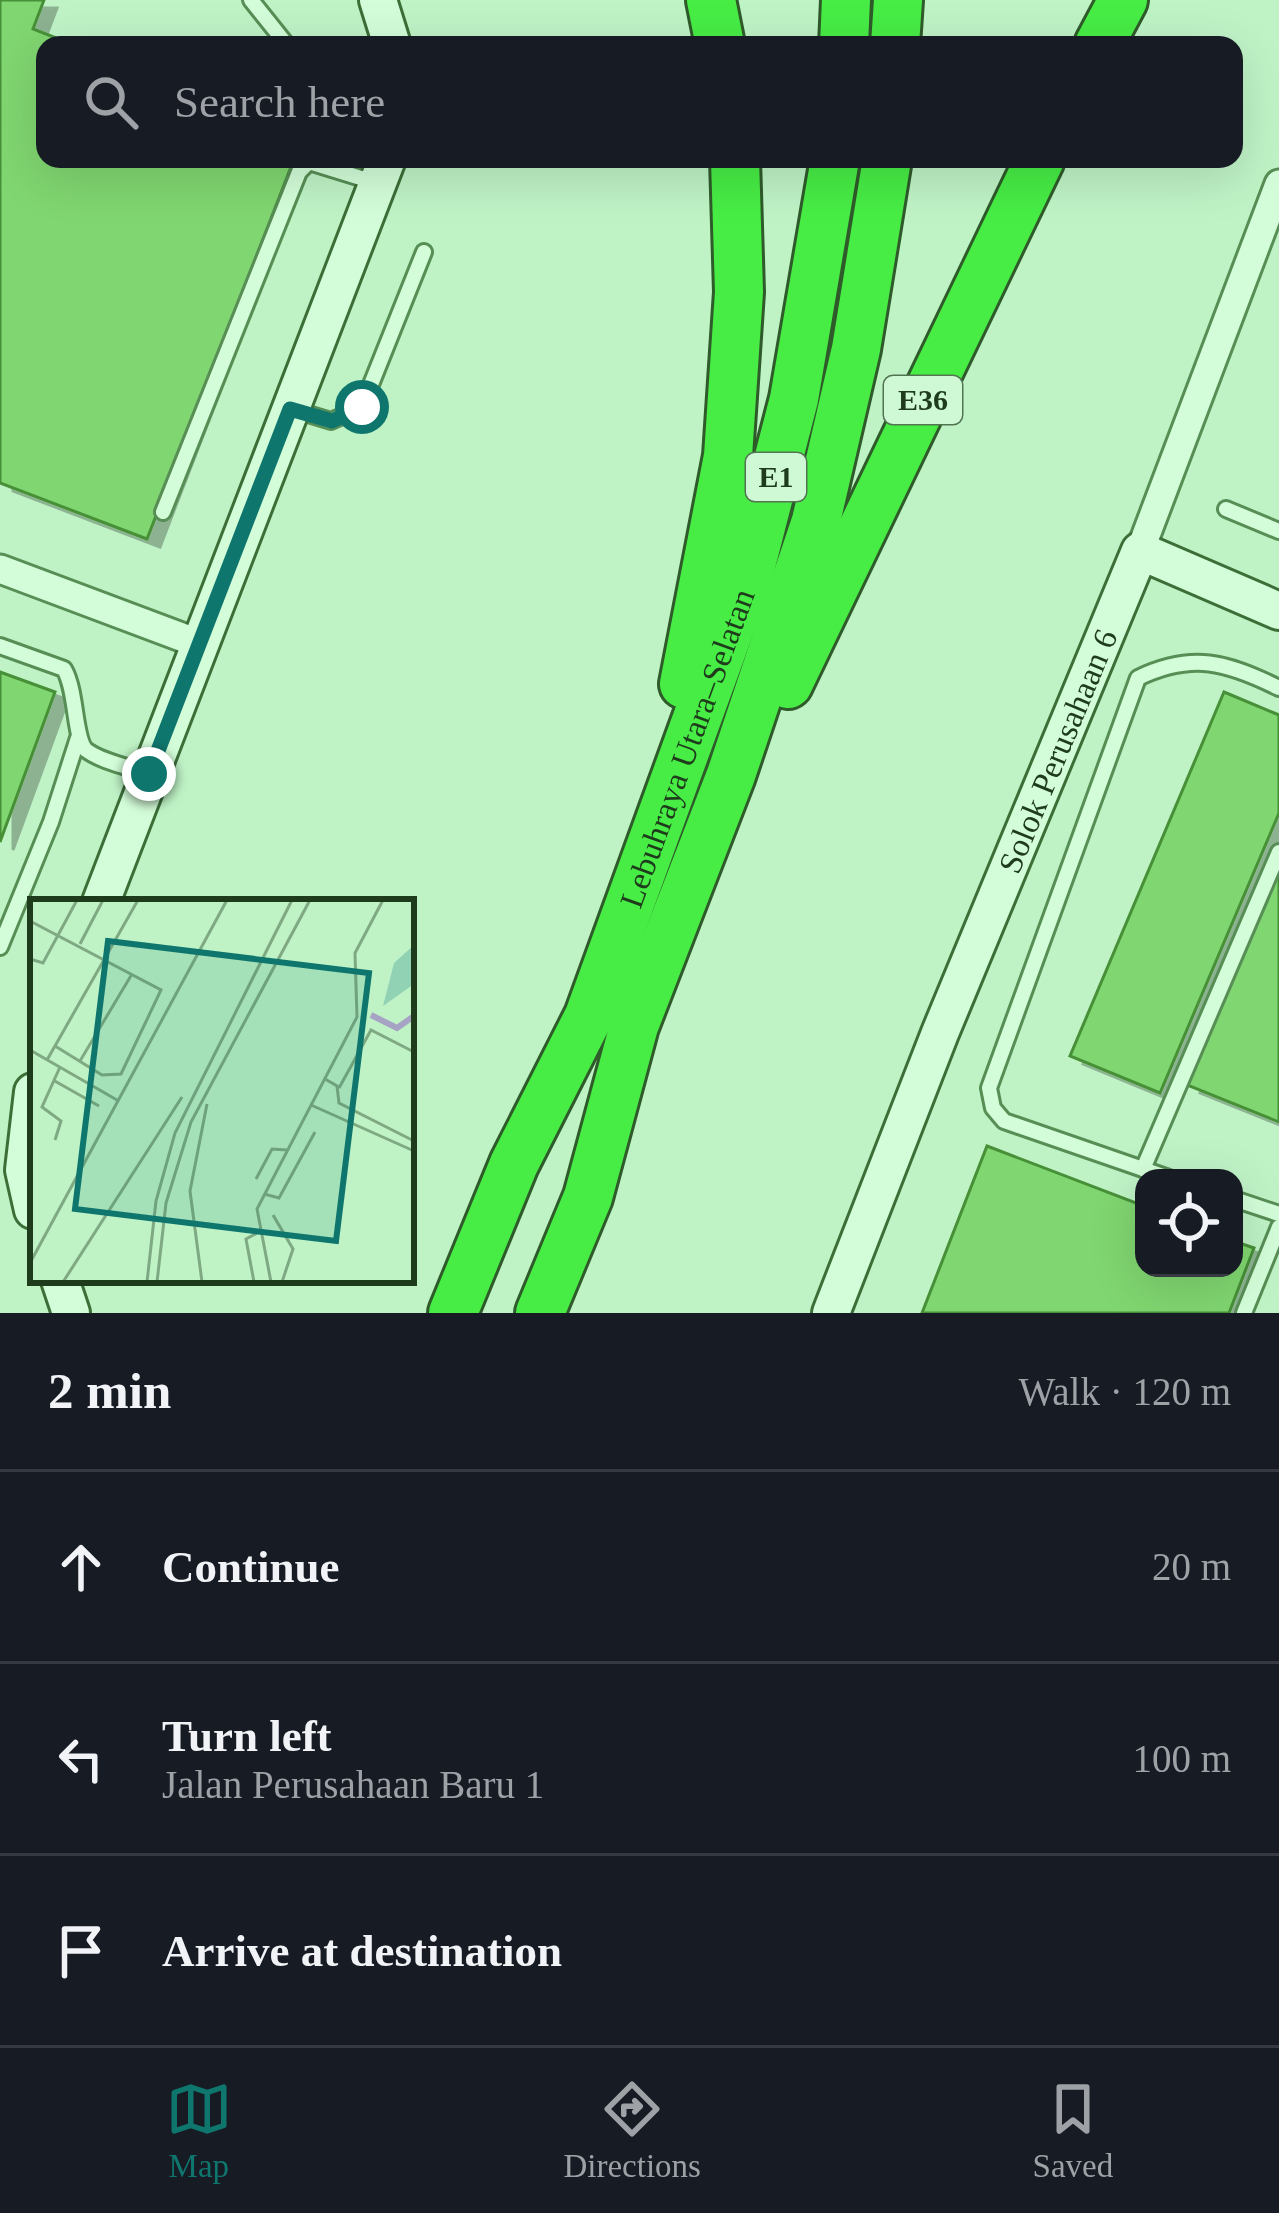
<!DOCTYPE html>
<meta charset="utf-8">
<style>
body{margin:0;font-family:Georgia,serif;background:#242831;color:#f1f3f6}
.controls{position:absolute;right:36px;bottom:36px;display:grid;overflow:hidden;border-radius:24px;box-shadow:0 12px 48px #0002}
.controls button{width:108px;height:108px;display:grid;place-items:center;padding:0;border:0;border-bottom:3px solid #363941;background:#171b24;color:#f1f3f6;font:60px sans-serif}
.stop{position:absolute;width:36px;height:36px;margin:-27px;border:9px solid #0f766e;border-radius:50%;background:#fff}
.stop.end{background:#0f766e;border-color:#fff;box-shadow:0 3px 12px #0008}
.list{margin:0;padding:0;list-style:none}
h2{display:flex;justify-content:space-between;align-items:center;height:156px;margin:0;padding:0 48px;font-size:51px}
h2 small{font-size:39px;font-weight:400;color:#9ea1a6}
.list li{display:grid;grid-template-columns:78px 1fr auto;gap:36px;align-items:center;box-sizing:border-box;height:192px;padding:0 48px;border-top:3px solid #363941}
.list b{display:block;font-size:45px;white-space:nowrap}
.list p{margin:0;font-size:39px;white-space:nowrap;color:#9ea1a6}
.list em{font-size:39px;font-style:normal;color:#9ea1a6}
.icon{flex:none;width:66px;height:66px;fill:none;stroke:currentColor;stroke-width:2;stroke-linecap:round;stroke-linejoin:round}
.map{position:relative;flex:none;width:1279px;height:1313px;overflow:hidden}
.search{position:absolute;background:#171b24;box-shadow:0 12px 48px #0002;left:36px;right:36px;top:36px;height:132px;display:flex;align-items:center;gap:30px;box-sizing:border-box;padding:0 42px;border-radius:24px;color:#9ea1a6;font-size:45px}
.sheet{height:732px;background:#171b24}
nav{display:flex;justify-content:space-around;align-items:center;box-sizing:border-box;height:168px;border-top:3px solid #363941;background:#171b24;font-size:33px;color:#9ea1a6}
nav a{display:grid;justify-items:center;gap:6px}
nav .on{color:#0f766e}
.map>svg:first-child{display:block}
.building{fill:#80d670;stroke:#479038;stroke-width:3;filter:url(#shadow)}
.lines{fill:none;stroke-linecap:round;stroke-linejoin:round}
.lane-casing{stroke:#578e55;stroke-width:20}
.street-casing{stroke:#578e55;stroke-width:33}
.secondary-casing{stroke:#3c6f38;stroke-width:42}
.highway-casing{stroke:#2f5b2a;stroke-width:54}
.lane{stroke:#d3fdd8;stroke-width:14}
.street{stroke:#d3fdd8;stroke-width:27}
.secondary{stroke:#d3fdd8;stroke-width:36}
.highway{stroke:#47ed45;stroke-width:48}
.route{stroke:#0f766e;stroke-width:15}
.labels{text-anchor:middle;stroke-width:10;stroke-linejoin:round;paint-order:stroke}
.shield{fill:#cff9d5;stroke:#537453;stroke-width:3}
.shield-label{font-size:30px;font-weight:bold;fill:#1e3b1b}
.street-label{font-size:33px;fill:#1e3b1b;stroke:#cff9d5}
.inset-river{fill:none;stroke:#a7a3c4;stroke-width:6}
.inset-road{fill:none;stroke:#7fa982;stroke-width:3}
.view{fill:#0f766e;fill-opacity:0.15;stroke:#0f766e;stroke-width:6}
.inset-edge{fill:none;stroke:#1e3b1b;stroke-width:6}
</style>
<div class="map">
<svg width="1279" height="1313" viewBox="0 0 1279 1313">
<defs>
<filter id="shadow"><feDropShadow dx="13" dy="8" stdDeviation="0" flood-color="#0004"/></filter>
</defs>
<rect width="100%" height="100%" fill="#bff3c6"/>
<!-- building -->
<g class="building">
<path d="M0,0H44L33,29L74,45H45V159H294L147,539L0,483Z"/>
<path d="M0,672L55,692L0,842Z"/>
<path d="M1224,692L1279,715V813L1160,1093L1070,1056Z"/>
<path d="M1279,859V1122L1187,1085Z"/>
<path d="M987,1146L1144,1206V1268H1234V1241L1254,1248L1229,1313H922Z"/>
</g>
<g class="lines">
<!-- lane casing -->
<g class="lane-casing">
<g id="lane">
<path d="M251,0L287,45"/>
<path d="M295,410L331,421L362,407L424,252"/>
<path d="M1226,509L1279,531"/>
<path d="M163,512L299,172L309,162L377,183"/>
<path d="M0,646L64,669C77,691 74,739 86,750C102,762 130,767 149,774"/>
<path d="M0,947L51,822L78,738"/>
<path d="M1143,1169L1279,852"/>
<path d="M1169,1178L1004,1121L993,1108L989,1088L1138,678C1192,652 1227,662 1279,688"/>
<path d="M1234,1199L1279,1214"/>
<path d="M1244,1313L1279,1227"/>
</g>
</g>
<!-- street casing -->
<g class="street-casing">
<g id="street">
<path d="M1140,551L1279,184"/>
<path d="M0,569L200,644"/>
</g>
</g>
<!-- secondary casing -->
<g class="secondary-casing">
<g id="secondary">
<path d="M378,0L392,45"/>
<path d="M101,902L387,159"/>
<path d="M33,1092L24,1170L33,1210"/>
<path d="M60,1280L71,1313"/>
<path id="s1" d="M831,1313L940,1033L1140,551L1279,611"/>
</g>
</g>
<!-- highway casing -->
<g class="highway-casing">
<g id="highway">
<path d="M711,0L720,45"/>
<path d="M844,45L846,0"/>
<path d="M895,45L898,0"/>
<path d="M1099,45L1123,0"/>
<path d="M684,684L728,456L739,292L735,159"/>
<path d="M788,684L1040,159"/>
<path id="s2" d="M453,1313L514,1164L589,1016L747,581L794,399L835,159"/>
<path d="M540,1313L588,1197L634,1026L731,775L816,521L856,349L887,159"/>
</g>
</g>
<!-- lane -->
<use href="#lane" class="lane"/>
<!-- street -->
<use href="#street" class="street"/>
<!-- secondary -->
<use href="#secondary" class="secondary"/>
<!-- highway -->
<use href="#highway" class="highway"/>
</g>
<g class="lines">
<!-- route -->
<path class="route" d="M149,774L290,409L332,421L362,407"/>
</g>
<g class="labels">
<!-- shield labels -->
<g class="shield">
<rect x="884" y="376" width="78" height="48" rx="9"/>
<rect x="746" y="453" width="60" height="48" rx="9"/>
</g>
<g class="shield-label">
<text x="923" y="410">E36</text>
<text x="776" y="487">E1</text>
</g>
<!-- street labels -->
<g class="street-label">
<text dy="12" stroke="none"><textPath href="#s2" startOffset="612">Lebuhraya Utara–Selatan</textPath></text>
<text dy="12" stroke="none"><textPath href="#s1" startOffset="606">Solok Perusahaan 6</textPath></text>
</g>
</g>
<!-- overview -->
<g transform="translate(30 899)">
<rect width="384" height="384" fill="#bff3c6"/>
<path d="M384,46V85L353,107L364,64Z" fill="#91d2b5"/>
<path class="inset-river" d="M341,116L367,129L384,117"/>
<path class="inset-road" d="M0,22L131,91L91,175L72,176L25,147M50,45L73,1M0,60L13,64L47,1M0,151L87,201M17,161L108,1M50,162L102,75M295,180L307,187L309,204L384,242M23,181L69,207M309,189L341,131L384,153M281,206L384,252M25,241L31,222L12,208L30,168M226,280L242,250L257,251M234,295L249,299L285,233M243,316L263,350L252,383M0,364L197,1M33,383L152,198M117,383L126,302L145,234L262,1M127,383L136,304L161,223L280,1M172,383L160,292L177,205M224,383L216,340L229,333M241,383L227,310L327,118L325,54L353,1"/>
<path class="view" d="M78,42L339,74L306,342L45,310Z"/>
<rect width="384" height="384" class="inset-edge"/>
</g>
</svg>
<div class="controls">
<button><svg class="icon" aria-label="locate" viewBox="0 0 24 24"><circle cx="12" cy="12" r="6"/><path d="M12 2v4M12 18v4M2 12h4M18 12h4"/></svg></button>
</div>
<div class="stop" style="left:362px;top:407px"></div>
<div class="stop end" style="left:149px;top:774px"></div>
<div class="search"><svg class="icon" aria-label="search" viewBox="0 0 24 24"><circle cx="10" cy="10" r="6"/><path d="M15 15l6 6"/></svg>Search here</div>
</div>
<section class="sheet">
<h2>2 min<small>Walk · 120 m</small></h2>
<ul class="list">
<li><svg class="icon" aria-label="ahead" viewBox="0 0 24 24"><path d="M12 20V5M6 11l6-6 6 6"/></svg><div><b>Continue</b></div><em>20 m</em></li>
<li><svg class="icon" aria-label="left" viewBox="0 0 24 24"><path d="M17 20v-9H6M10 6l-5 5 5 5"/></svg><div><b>Turn left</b><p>Jalan Perusahaan Baru 1</p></div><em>100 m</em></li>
<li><svg class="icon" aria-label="arrive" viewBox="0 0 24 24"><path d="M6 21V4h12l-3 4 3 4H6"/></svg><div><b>Arrive at destination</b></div></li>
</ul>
</section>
<nav>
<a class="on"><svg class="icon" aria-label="map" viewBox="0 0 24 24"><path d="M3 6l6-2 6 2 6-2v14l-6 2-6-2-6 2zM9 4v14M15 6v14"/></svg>Map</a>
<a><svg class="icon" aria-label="directions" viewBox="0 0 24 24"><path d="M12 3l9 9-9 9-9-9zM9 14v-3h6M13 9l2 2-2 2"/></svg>Directions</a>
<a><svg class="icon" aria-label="saved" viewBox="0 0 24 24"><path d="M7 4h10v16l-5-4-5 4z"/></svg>Saved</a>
</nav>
